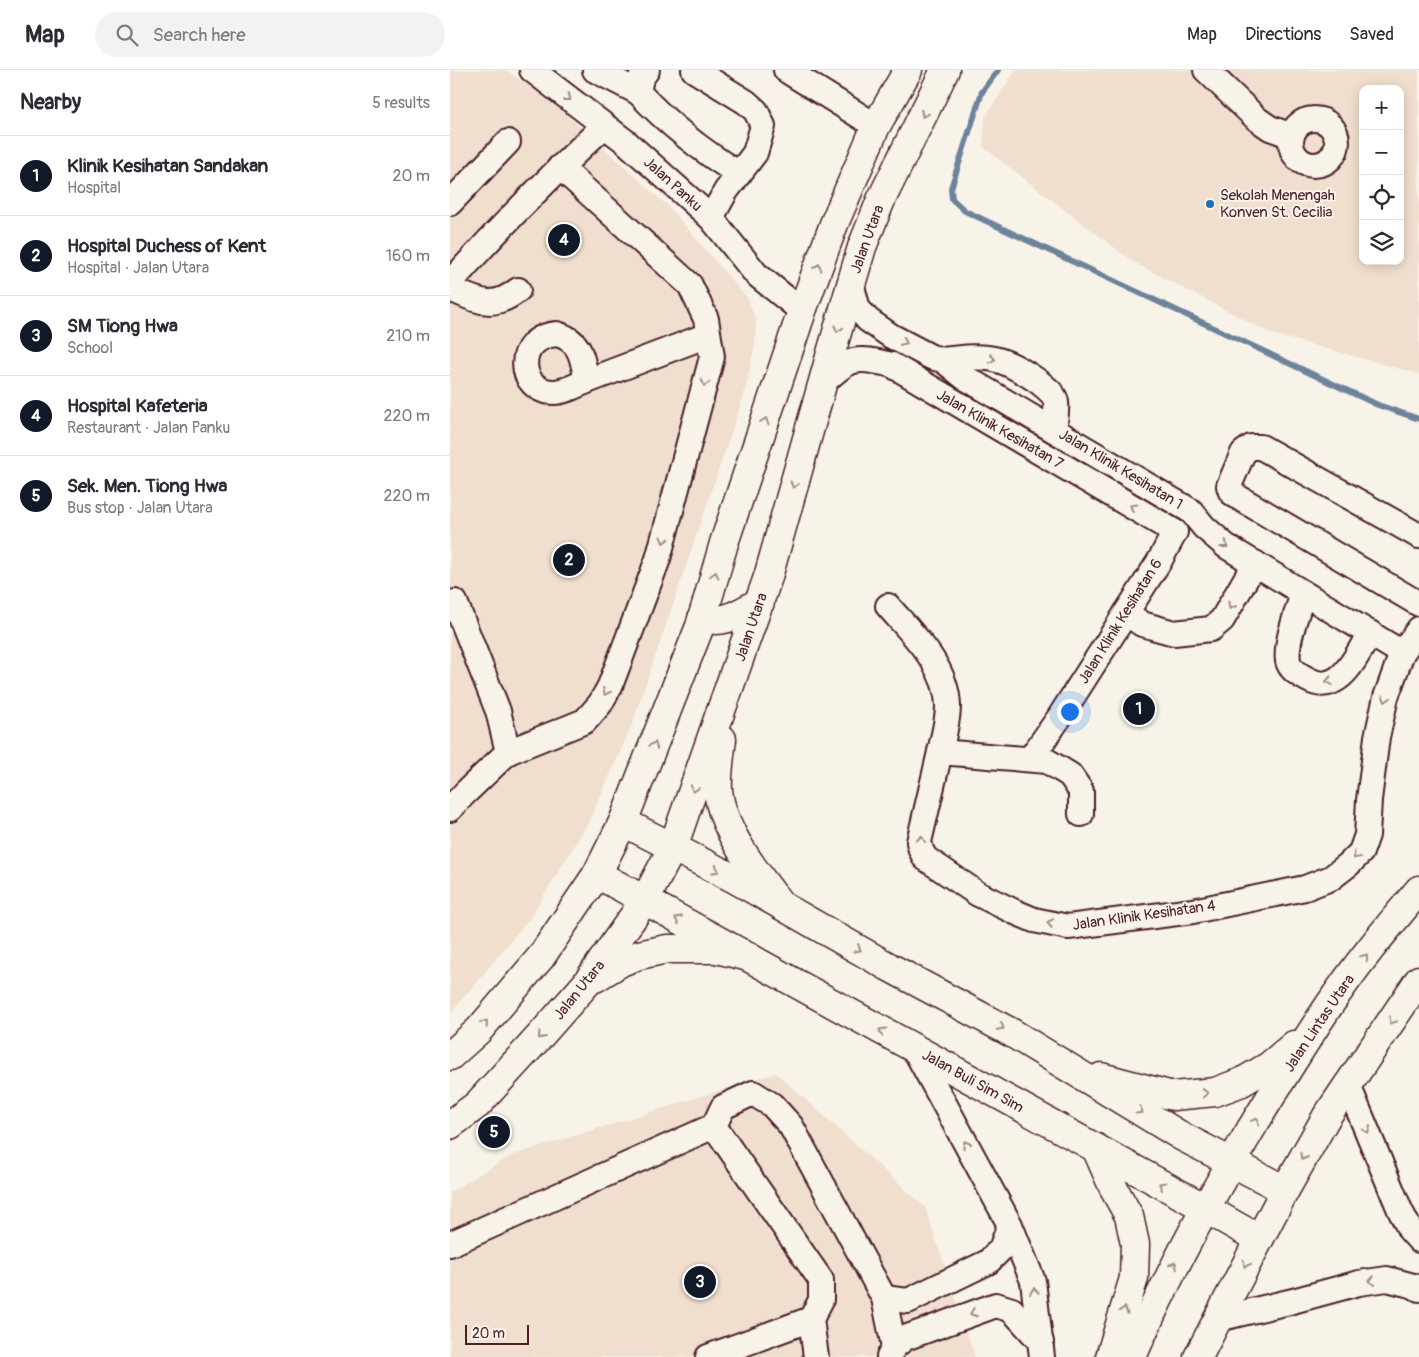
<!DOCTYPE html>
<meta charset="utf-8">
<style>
body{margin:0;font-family:Pangolin,sans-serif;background:#f2f2f3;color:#2b2b33}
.controls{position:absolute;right:15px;top:15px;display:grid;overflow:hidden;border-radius:10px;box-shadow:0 2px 12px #0003}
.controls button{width:45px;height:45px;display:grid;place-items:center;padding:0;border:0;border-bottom:1px solid #e1e1e2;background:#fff;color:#2b2b33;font:25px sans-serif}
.scale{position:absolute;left:15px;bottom:12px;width:64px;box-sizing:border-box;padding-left:5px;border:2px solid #4a1f2b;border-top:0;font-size:14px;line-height:18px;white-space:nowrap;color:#4a1f2b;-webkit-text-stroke:4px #f7f3e8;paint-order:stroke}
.you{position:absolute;left:619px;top:641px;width:18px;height:18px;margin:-12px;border:4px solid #fff;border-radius:50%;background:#1a73e8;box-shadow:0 0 0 8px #1a73e833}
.badge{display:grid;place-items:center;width:32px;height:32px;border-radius:50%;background:#111827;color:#fff;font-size:16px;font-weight:700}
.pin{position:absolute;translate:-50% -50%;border:2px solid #fff;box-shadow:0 1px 5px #0006}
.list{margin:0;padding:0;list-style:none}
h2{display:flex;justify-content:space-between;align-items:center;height:65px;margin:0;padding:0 20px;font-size:21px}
h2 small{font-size:16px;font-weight:400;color:#7c7c81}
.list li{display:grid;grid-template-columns:32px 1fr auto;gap:15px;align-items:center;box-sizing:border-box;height:80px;padding:0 20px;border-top:1px solid #e1e1e2}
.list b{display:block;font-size:19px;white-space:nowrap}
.list p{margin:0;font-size:16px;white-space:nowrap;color:#7c7c81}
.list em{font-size:16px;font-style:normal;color:#7c7c81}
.icon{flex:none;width:28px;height:28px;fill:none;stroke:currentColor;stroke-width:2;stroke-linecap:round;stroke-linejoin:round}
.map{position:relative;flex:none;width:969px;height:1287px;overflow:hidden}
header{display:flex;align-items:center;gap:30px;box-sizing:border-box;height:70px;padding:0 25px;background:#fff;border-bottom:1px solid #e1e1e2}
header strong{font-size:24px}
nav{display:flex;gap:28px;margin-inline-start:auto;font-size:18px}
.search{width:350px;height:45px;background:#f2f2f3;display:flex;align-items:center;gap:12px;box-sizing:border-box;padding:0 18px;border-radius:28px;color:#7c7c81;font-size:19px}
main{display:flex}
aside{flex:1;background:#fff}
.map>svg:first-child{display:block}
.built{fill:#f0dfce;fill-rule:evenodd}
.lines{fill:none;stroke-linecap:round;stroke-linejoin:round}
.stream{stroke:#6d839b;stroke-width:6}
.minor-casing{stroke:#4a1f2b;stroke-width:28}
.major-casing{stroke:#4a1f2b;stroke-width:31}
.highway-casing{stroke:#4a1f2b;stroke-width:31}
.minor{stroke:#f7f3e8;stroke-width:24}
.major{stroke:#f7f3e8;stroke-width:28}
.highway{stroke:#f7f3e8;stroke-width:28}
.oneway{stroke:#a0898a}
.poi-dot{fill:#1f6fb2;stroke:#f7f3e8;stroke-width:2}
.labels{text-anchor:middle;stroke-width:4;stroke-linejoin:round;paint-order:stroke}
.street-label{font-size:15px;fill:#4a1f2b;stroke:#f7f3e8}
.poi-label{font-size:15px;fill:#4a1f2b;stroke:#f7f3e8;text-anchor:start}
</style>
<header>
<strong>Map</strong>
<div class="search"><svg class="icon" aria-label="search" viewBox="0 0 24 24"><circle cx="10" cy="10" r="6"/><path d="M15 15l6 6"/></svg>Search here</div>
<nav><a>Map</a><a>Directions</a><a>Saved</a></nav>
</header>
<main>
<aside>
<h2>Nearby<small>5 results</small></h2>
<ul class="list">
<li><span class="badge">1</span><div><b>Klinik Kesihatan Sandakan</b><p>Hospital</p></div><em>20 m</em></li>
<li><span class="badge">2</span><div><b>Hospital Duchess of Kent</b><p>Hospital · Jalan Utara</p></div><em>160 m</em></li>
<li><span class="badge">3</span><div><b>SM Tiong Hwa</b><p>School</p></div><em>210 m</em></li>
<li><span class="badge">4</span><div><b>Hospital Kafeteria</b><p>Restaurant · Jalan Panku</p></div><em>220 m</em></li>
<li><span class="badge">5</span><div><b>Sek. Men. Tiong Hwa</b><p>Bus stop · Jalan Utara</p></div><em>220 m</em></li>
</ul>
</aside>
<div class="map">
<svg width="969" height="1287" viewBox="0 0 969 1287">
<rect width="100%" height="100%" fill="#f7f3e8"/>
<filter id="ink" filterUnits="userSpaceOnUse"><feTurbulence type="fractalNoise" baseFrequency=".02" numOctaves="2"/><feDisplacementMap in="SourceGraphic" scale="10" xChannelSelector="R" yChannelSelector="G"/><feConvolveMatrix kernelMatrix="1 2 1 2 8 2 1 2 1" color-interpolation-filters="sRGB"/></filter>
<g filter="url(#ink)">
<!-- built -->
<g class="built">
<path d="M0,0H55L102,31L219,137L298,229L306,250L305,274L294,325L182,655L140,750L80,848L0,944Z"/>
<path d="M566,0H969V304L822,264L683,192L533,77L535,47ZM913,19H950V191H913Z"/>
<path d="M326,1003L475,1137L525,1287H0V1122L60,1086Z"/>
</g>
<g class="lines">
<!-- stream -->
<path class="stream" d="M548,0L532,22L501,118L502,129L515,141L928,335L969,349"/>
<!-- minor casing -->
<g class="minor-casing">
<g id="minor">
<path d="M82,0L176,72L261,148L306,204L352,241"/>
<path d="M145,0L188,22"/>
<path d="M197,0L191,8L188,22C216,52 253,82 288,103"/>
<path d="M244,0L296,32L306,41L313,56L305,83L276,121L261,148"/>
<path d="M336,0L426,56"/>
<path d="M756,0L807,49L820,58L842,66"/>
<circle cx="864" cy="72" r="23"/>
<path d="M0,133L58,72"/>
<path d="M0,213C49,158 100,106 154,56"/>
<path d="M401,213L408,239L418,250L441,266L481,287L493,290L514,307L741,441L754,457L776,476L952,583"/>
<path d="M0,219C27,230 42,241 68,220"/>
<path d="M107,264C132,271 132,289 137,311C127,315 115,322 104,322C67,322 63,267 107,264Z"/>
<path d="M493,290C539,284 551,286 589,312C595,317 605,324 606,332C607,341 605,351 604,360"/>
<path d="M137,311L258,265"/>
<path d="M373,313C400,287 405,286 442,295L725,462L710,490L609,648L580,689"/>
<path d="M969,466L811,377H801L793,383L779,416L781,422L786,426L969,534"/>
<path d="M853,523C848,541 835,572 838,591C840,600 850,605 857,609C890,628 907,584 920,563"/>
<path d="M5,532L48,641L58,682"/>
<path d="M438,536C463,565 497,596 498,636C498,651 493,668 490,682"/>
<path d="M676,543L692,554L724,563L761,559L772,550L805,493"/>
<path d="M0,739L15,723L58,682L135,651L150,634L160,616L208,489L262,287L256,249L240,215L110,97"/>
<path d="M631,744V721L620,705L597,691L490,682L469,772L471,780L475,788L528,824L565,842L584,850L618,857L743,841L855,818L881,808L899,794L911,782L917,765L919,730L927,667L936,627L952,583L969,559"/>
<path d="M464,978L560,1155L583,1211L592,1287"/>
<path d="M898,1015L950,1140L960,1160L969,1170"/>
<path d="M0,1174L264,1056"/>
<path d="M434,1228L458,1231L538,1192L551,1179L560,1155"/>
<path d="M361,1249L366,1287"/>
<path d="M767,1249L839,1232L909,1213L937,1209L964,1216L969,1219"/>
<path d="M258,1287L361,1249L371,1230V1210L264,1056L273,1037L303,1023L322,1035L341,1056L434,1228L444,1277"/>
<path d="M439,1287L444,1277L455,1268L546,1235L562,1240L591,1272"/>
</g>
</g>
<!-- major casing -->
<g class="major-casing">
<g id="major">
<path d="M173,752L285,809L439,897L562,963L731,1066L835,1120"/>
<path d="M147,804L744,1132L809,1169"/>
<path d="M651,1007L723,1026L765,1022L792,1012L819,996L844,975"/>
<path d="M646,1078L665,1121L679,1146L685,1174L684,1208L660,1287"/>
<path d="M682,1287C716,1208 757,1133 801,1059C826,1018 851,977 878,937C905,896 937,858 969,820"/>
<path d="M748,1287L835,1120L877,1046L969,910"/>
</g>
</g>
<!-- highway casing -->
<g class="highway-casing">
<g id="highway">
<path d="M253,545C269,559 294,540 310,532"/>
<path d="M272,669C270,686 267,704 268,720C272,761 307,804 331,835"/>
<path d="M145,908L171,892L189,885L217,879H266L299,887"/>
<path d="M0,986L29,960L91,887L147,804L173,752L250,556L274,473L352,241L384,154L426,56L458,0"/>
<path d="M0,1055L27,1035L91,965L136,914L195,830L223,777L318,507L381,283L412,177L431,130L495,0"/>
</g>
</g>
<!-- minor -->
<use href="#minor" class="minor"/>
<!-- major -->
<use href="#major" class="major"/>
<!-- highway -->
<use href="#highway" class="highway"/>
</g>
<!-- one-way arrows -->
<defs><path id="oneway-chevron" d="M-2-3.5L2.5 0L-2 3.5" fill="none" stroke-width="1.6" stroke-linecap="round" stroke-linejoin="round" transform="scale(1.25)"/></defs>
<g class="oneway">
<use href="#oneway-chevron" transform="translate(118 28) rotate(38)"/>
<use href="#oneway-chevron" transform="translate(474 44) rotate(117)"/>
<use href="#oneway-chevron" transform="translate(368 197) rotate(-70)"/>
<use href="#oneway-chevron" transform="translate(388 259) rotate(107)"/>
<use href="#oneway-chevron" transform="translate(454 272) rotate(25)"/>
<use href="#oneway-chevron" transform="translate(542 289) rotate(10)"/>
<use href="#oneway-chevron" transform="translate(255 313) rotate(105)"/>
<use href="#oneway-chevron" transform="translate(315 351) rotate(-72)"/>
<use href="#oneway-chevron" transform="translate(344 415) rotate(106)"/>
<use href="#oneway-chevron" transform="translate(683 437) rotate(-150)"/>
<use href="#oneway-chevron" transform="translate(214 470) rotate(105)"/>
<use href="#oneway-chevron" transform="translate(775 475) rotate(37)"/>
<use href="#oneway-chevron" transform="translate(265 505) rotate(-74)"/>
<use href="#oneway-chevron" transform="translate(781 536) rotate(120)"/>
<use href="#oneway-chevron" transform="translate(879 611) rotate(169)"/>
<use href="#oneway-chevron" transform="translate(156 622) rotate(116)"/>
<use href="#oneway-chevron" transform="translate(936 629) rotate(106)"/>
<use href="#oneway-chevron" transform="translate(204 675) rotate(-68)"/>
<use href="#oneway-chevron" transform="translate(244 719) rotate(110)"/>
<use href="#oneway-chevron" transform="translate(471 769) rotate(-84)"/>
<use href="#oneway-chevron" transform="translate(906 786) rotate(130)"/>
<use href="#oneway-chevron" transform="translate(266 800) rotate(27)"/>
<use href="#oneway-chevron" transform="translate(228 849) rotate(-152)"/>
<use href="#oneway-chevron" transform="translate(600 853) rotate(-169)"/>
<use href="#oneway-chevron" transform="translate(408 879) rotate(30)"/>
<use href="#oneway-chevron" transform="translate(915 887) rotate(-53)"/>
<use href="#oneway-chevron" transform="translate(942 951) rotate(124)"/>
<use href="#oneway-chevron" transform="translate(35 953) rotate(-50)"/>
<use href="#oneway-chevron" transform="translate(551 957) rotate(28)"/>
<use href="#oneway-chevron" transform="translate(432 961) rotate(-151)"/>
<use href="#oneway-chevron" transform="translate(91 966) rotate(132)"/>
<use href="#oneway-chevron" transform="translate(755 1023) rotate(-4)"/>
<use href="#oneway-chevron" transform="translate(690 1041) rotate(32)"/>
<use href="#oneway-chevron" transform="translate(806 1051) rotate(-59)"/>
<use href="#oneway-chevron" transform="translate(917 1060) rotate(67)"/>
<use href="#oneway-chevron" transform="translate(516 1074) rotate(-119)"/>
<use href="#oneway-chevron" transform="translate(853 1087) rotate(120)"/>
<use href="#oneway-chevron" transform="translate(712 1115) rotate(-151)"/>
<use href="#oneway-chevron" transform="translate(796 1194) rotate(118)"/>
<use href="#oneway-chevron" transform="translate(724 1195) rotate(-63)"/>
<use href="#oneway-chevron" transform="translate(922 1211) rotate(172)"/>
<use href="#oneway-chevron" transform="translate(584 1221) rotate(-98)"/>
<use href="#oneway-chevron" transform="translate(674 1240) rotate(-73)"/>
<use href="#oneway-chevron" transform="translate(523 1243) rotate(160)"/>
</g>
</g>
<!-- markers -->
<circle class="poi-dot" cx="760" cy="134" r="5"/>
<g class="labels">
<!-- street labels -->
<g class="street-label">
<text transform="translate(223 114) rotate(42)" y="5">Jalan Panku</text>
<text transform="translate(417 169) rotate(-70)" y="5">Jalan Utara</text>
<text transform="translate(550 359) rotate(30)" y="5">Jalan Klinik Kesihatan 7</text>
<text transform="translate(671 399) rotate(31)" y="5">Jalan Klinik Kesihatan 1</text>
<text transform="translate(670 551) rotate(-58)" y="5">Jalan Klinik Kesihatan 6</text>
<text transform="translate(301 557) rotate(-71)" y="5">Jalan Utara</text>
<text transform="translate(694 845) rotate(-8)" y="5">Jalan Klinik Kesihatan 4</text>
<text transform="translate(129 920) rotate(-51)" y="5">Jalan Utara</text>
<text transform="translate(869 953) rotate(-56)" y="5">Jalan Lintas Utara</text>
<text transform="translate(523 1011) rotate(29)" y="5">Jalan Buli Sim Sim</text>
</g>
<!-- poi labels -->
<g class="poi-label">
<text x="770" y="130">Sekolah Menengah<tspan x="770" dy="17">Konven St. Cecilia</tspan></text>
</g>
</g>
</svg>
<div class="controls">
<button>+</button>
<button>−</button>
<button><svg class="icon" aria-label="locate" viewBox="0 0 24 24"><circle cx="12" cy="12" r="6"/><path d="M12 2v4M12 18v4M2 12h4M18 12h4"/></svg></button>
<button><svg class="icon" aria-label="layers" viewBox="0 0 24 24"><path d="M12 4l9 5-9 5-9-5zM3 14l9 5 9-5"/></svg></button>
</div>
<div class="scale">20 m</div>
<div class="you"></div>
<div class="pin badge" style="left:689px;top:639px">1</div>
<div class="pin badge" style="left:119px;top:490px">2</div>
<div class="pin badge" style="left:250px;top:1212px">3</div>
<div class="pin badge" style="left:114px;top:170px">4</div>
<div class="pin badge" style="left:44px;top:1062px">5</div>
</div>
</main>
